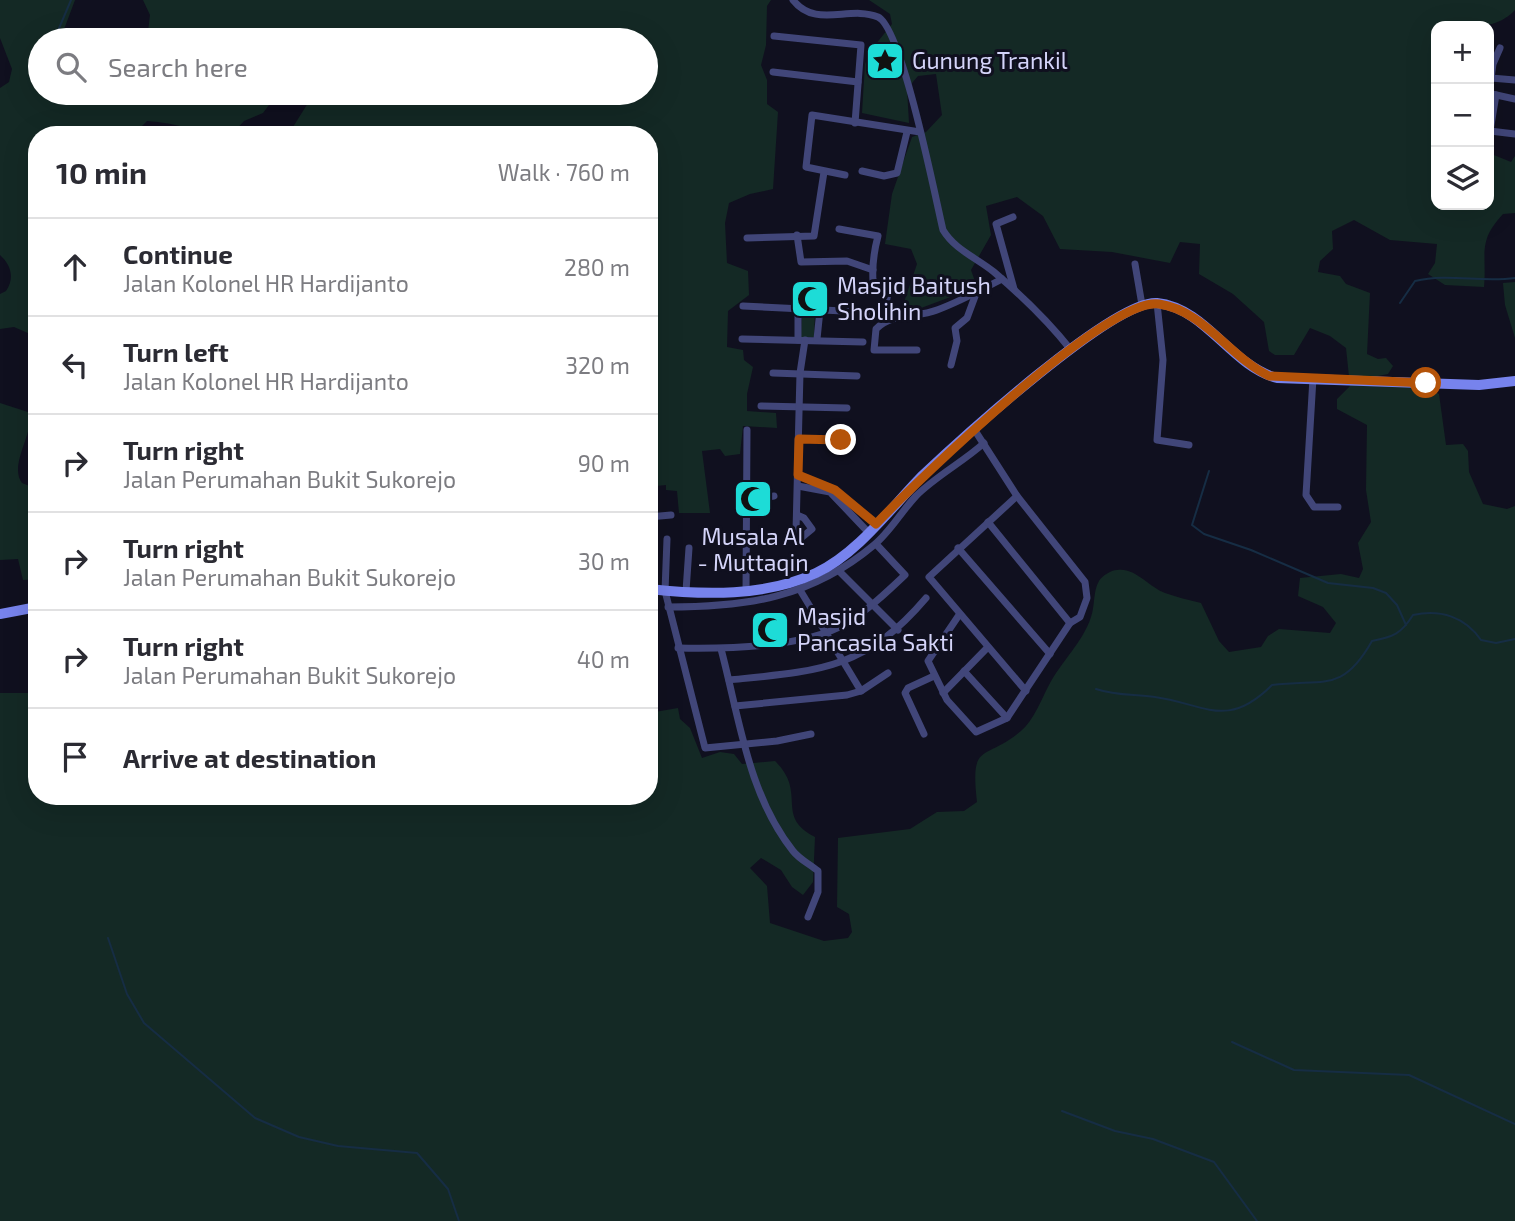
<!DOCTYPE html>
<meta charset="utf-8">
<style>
body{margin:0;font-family:"Exo 2",sans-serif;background:#f7f7f7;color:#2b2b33}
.controls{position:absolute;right:21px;top:21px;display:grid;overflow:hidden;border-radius:14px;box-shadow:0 7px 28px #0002}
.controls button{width:63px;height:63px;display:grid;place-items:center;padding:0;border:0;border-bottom:2px solid #e1e1e2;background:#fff;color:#2b2b33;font:35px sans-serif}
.stop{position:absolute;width:21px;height:21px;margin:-16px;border:5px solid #b45309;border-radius:50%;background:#fff}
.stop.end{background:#b45309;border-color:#fff;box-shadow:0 2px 7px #0008}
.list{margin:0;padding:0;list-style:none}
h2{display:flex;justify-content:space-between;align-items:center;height:91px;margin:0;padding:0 28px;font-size:30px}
h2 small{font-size:23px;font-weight:400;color:#7c7c81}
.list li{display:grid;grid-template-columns:46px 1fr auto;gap:21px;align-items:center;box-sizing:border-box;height:98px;padding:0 28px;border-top:2px solid #e1e1e2}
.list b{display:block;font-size:26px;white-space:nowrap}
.list p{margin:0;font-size:23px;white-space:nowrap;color:#7c7c81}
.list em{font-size:23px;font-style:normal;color:#7c7c81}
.icon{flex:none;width:38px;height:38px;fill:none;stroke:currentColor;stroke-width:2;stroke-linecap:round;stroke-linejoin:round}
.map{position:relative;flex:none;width:1515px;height:1221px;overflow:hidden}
.search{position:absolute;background:#fff;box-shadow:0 7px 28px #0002;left:28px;top:28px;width:630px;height:77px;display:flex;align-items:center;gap:18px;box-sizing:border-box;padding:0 24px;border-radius:38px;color:#7c7c81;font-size:26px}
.panel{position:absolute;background:#fff;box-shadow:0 7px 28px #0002;left:28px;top:126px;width:630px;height:679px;border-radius:28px}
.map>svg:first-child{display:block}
.green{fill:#142925}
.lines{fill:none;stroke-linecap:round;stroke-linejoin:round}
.stream{stroke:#162d44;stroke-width:2}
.minor{stroke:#414679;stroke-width:7}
.secondary{stroke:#7783ed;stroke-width:10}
.route{stroke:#b45309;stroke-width:9}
.labels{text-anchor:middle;stroke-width:6;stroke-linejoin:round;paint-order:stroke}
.poi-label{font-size:23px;fill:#d4d4f9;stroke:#10101f;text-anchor:start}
</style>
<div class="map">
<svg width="1515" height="1221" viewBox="0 0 1515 1221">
<rect width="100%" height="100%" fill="#10101f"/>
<!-- green -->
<g class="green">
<path d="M0,0H75L60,40H40V93H84L85,96L96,93H278L263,113L244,121L231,135C202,135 176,122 147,121L138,130L139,135H37V248L31,257L37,272V337L14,327L0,329V294L6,291C15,278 11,265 0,255V88L9,82L12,69L0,38Z"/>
<path d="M143,0H771L767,6L766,45L761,65L767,80V104L778,112L773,189L750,194L729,203L725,223L727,263L748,271L749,295L728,311L727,347L743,350L744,360L753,367L747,394V411L776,413L777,428L743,426L740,454L725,456L720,449L702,451L710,513H679L677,491L666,490V485L656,486V494L649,496V135H288L308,103L302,93H646V40H147L150,15Z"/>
<path d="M869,0H1515V10C1495,32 1464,26 1436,26V205H1489V153L1511,162L1515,156V213L1503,214C1477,242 1487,253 1484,287L1445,285L1428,274L1435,263L1437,244L1390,240L1354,220L1332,231L1333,249L1320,261L1318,272L1340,276L1346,284L1370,293L1367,354L1378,359L1386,358L1393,366L1388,374L1378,376L1374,386H1425L1439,394L1446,445L1463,444L1468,451L1469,472L1483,504L1507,509L1515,506V1221H0V693H30L37,680V796H649V713L678,708L680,719L690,728L702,758L720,752L734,754L742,764L775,761C808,793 774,816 815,837L813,882L803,895L792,887L781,870L761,858L750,868L767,886L770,923L824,941L848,938L852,932L849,914L837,907L838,838L910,829L937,812L964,811L977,802C970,740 984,762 1021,731C1034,720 1041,700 1049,685C1061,662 1083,642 1091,617C1095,606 1093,591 1099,581C1102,576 1111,570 1117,570C1135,567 1149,587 1165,593C1176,597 1189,600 1201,603L1219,641L1229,652L1261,647L1268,636L1279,629L1330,633L1336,623L1323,607L1298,596L1300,578L1341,574L1359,578L1363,569L1358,543L1371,522L1366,490L1367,425L1337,409V399L1350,386L1346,348L1330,336L1310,328L1294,355H1275L1269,351L1264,322L1233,294L1199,274L1200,244L1180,242L1170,263L1112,252L1060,249L1043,216L1017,197L986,206L991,235L971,270L977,287L921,308H902L917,264L911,249L885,244L892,194L912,137L926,132L942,115L936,74L918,76L907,89L909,123L862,113L865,64L871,50L892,24L890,14Z"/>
<path d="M1515,282V338L1505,305L1503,283Z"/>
<path d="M802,312H815L814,337H801Z"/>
<path d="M0,403L31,413C32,436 9,466 22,483L37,489V579L23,580L18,559L0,560Z"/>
</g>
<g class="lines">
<!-- stream -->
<g class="stream">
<path d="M54,40L71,0"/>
<path d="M1400,303L1415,281C1449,273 1481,283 1515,278"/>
<path d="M1209,471L1192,525L1204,534L1251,550L1328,583L1373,588L1386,593L1397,605L1406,625"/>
<path d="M1096,689C1117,696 1134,694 1155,697C1205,704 1227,730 1272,685C1324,678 1342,694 1372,641C1393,637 1401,634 1413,615C1441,609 1465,617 1481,640L1496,643L1515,639"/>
<path d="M108,938L127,994L144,1023L255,1118L299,1137L338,1146L417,1153L448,1189L459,1221"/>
<path d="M1232,1042L1294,1070L1409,1075L1515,1124"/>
<path d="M1062,1111L1115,1131L1153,1139L1214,1162L1257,1221"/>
</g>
<!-- minor -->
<g class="minor">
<path d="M793,0C816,29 849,5 878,17C902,28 935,196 943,230C955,250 977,258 994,272C1022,296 1048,321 1071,350"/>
<path d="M774,36L861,45L855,123"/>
<path d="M773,72L858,82"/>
<path d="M1491,78L1515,80"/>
<path d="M1489,92L1493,64L1500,48"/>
<path d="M1492,94L1515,99"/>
<path d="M1496,95L1490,131L1515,134"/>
<path d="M862,171L884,176L897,173L907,132"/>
<path d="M845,175L806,167L812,115L920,132"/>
<path d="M1013,217L996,224L1014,289"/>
<path d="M797,235L801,262L847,261L873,270"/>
<path d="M747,238L814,236L824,172"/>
<path d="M1135,264L1142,305"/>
<path d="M1157,303L1163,360L1157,440L1189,445"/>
<path d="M743,306L884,313L889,288L873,281C872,265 874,251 878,236L839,229"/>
<path d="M742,339L863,342"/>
<path d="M817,339L820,310"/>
<path d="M798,340V308"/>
<path d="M917,350H874L876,329C893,312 917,318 937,310C959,302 981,290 1002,279"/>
<path d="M951,365L957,341L955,328L967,318L977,291"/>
<path d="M773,373L857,376"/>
<path d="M1313,378L1306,495L1314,507H1338"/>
<path d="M761,406L847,408"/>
<path d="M799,439L841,440"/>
<path d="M798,475L835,490L876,524"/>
<path d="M798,486L830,492L868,532"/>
<path d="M1017,496L929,577L1026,691"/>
<path d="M745,514L756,512L762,498L774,496"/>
<path d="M797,515L804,518L812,529L801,538H797L796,531L800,373L805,340"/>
<path d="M649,517L671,515"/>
<path d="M988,522L1070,623"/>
<path d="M667,539L665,591L705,748L777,741L811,734"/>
<path d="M958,548L1050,654"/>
<path d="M839,571L898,630"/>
<path d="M800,590L861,691"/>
<path d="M686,591L689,548"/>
<path d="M746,592L747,430"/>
<path d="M668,607C747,607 811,598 874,545C890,532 901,512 916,496C936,476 963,462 984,443"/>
<path d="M959,615L928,661L947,700L976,732L1007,718L1070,623L1080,617L1087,598L1085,582L1017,496L974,429"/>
<path d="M678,648C725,649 805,648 847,623C868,610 887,592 905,575L876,544"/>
<path d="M721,649C739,716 748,795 793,851C800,860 810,864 818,871V892L808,917"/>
<path d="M964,671L1007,718"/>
<path d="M729,680C818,671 865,670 926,598"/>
<path d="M943,693L987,648"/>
<path d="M735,706L847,695L861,691L888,673"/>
<path d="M924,734L905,693L908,688L934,676"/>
</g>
<!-- secondary -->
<g class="secondary">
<path d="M649,589C704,595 765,597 816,573C857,554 890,509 921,477C957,443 1114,299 1157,303C1206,308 1231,366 1277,378L1479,385L1515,381"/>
<path d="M0,614L37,607"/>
</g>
</g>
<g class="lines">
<!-- route -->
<path class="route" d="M841,440L799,439L798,475L835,490L876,524C916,482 1108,296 1159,304C1203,310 1231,358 1269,376L1426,383"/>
</g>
<!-- icons -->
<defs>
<g id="sight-square" transform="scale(2.0125)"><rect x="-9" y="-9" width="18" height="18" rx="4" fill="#1ddcd7" stroke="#10101f"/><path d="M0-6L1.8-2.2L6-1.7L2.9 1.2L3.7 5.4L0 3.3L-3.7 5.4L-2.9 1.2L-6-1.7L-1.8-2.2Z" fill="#111"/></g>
<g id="mosque-square" transform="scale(2.0125)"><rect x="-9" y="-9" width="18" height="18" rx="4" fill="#1ddcd7" stroke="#10101f"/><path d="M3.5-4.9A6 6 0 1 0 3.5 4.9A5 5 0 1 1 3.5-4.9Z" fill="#111"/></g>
</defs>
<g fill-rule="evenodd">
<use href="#sight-square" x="885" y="61"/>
<use href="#mosque-square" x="810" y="299"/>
<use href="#mosque-square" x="753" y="499"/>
<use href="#mosque-square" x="770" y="630"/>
</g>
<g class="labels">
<!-- poi labels -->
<g class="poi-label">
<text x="912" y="69">Gunung Trankil</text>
<text x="837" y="294">Masjid Baitush<tspan x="837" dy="26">Sholihin</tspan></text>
<text x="753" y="545" text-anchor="middle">Musala Al<tspan x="753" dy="26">- Muttaqin</tspan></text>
<text x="797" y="625">Masjid<tspan x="797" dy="26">Pancasila Sakti</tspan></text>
</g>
</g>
</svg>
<div class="controls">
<button>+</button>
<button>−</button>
<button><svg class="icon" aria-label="layers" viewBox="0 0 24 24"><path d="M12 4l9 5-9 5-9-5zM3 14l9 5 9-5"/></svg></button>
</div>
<div class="stop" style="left:1426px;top:383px"></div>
<div class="stop end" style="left:841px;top:440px"></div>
<div class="search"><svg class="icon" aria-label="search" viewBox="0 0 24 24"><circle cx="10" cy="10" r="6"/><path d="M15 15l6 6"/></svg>Search here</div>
<section class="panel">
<h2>10 min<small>Walk · 760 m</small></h2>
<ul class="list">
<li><svg class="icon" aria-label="ahead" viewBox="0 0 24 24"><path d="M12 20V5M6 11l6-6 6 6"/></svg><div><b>Continue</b><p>Jalan Kolonel HR Hardijanto</p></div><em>280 m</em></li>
<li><svg class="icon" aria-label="left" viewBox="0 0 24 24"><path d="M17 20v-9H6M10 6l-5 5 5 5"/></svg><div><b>Turn left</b><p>Jalan Kolonel HR Hardijanto</p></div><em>320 m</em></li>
<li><svg class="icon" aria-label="right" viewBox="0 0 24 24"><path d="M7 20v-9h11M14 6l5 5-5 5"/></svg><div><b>Turn right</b><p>Jalan Perumahan Bukit Sukorejo</p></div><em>90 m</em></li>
<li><svg class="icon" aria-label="right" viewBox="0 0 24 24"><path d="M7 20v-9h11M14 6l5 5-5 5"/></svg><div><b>Turn right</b><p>Jalan Perumahan Bukit Sukorejo</p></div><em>30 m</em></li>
<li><svg class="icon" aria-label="right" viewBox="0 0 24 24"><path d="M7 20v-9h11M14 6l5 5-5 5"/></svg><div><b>Turn right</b><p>Jalan Perumahan Bukit Sukorejo</p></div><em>40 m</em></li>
<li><svg class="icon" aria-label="arrive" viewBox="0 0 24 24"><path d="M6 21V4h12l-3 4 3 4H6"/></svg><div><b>Arrive at destination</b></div></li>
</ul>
</section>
</div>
